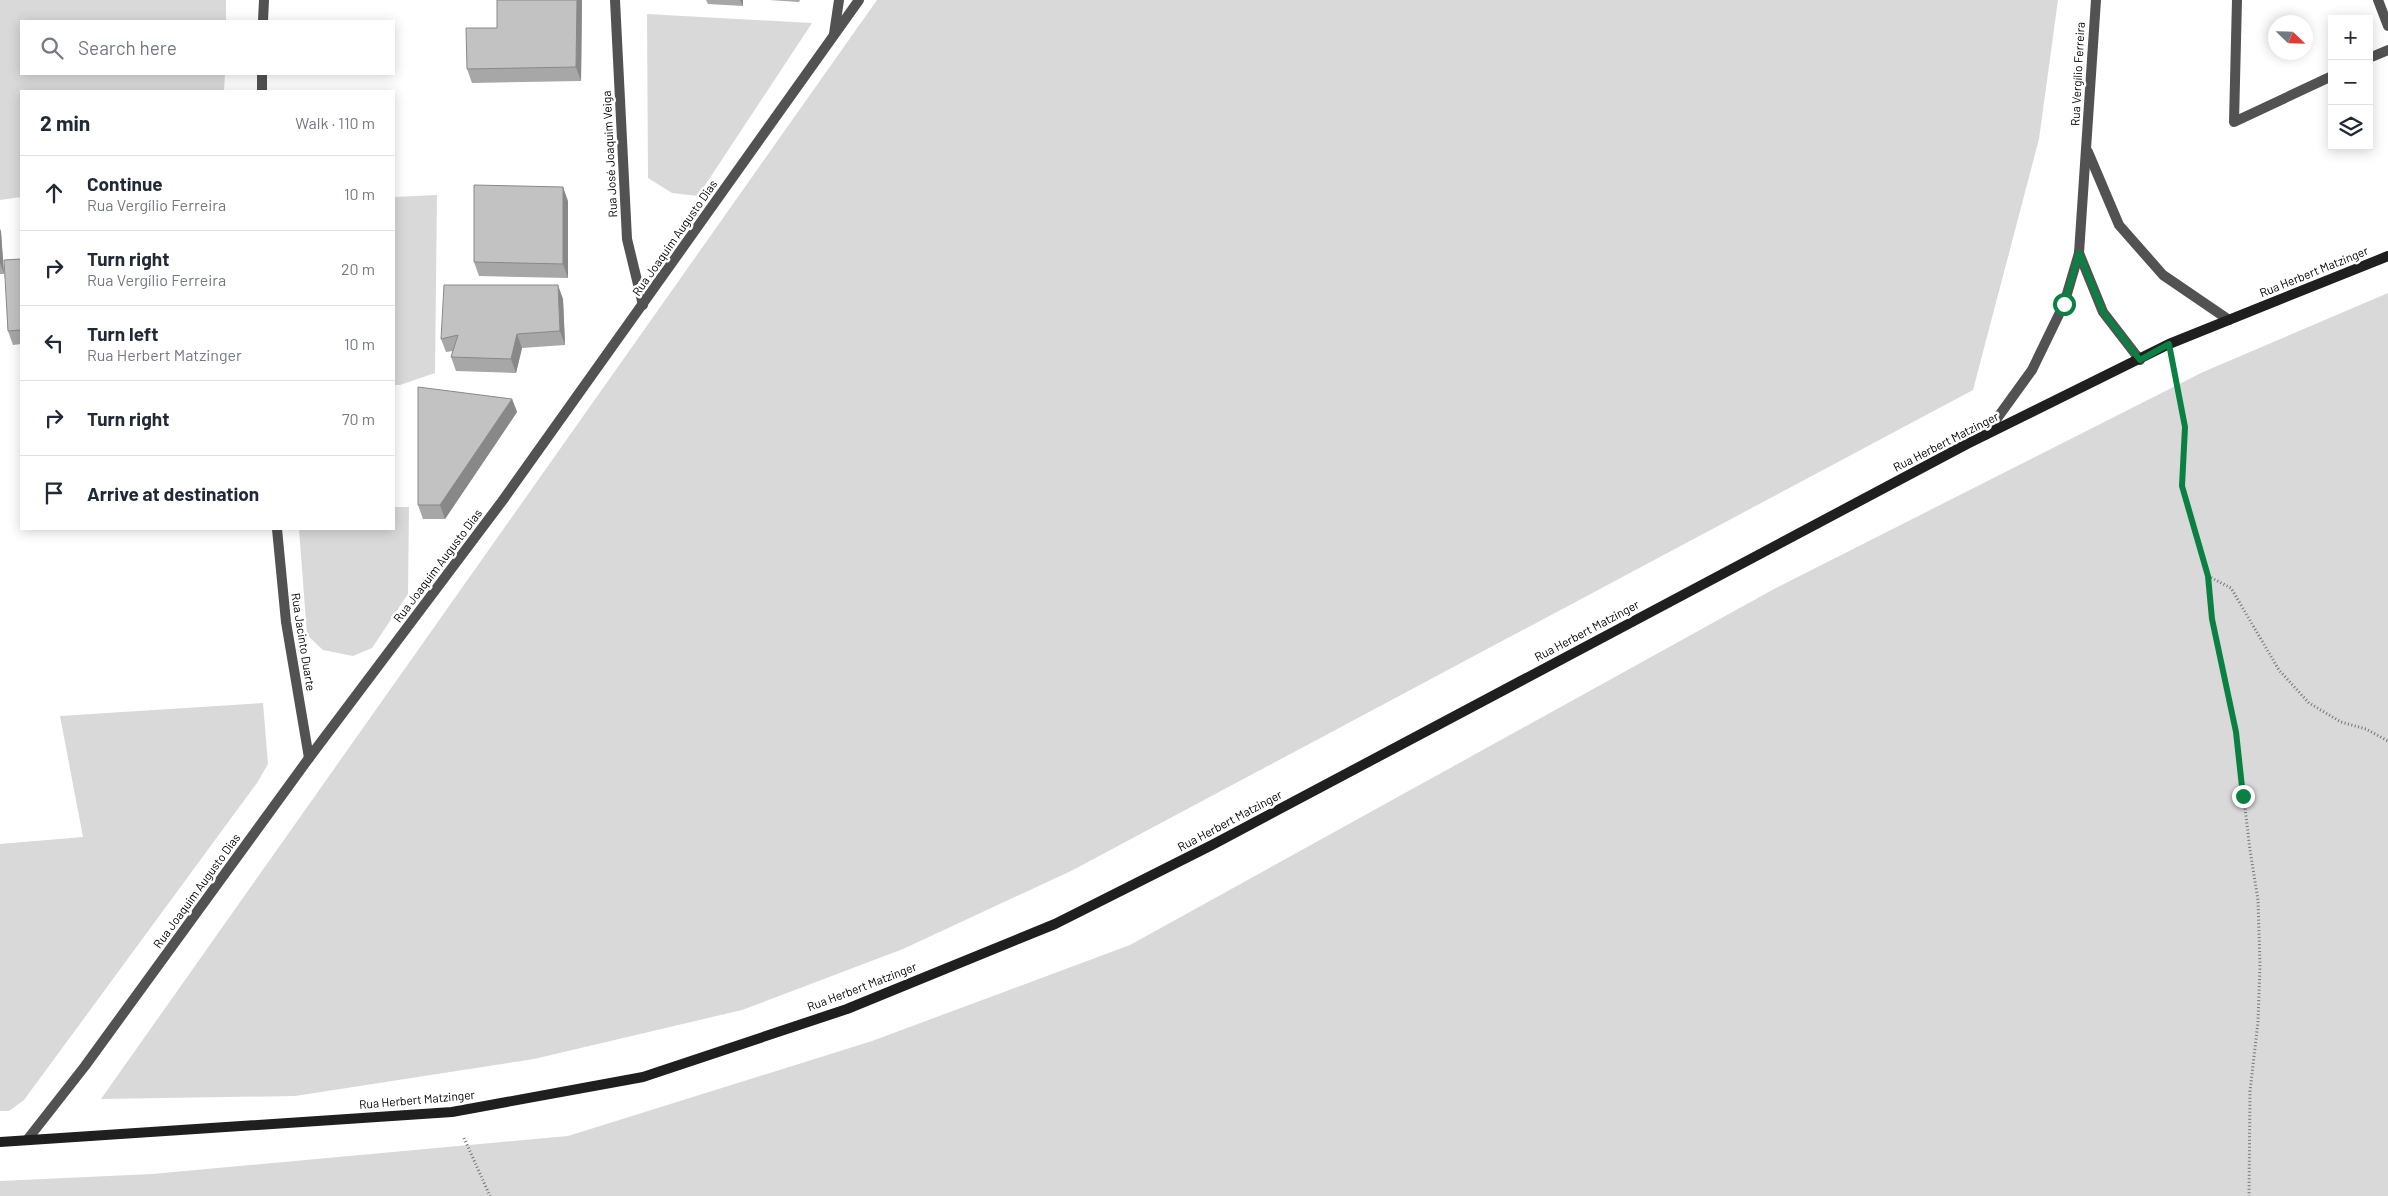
<!DOCTYPE html>
<meta charset="utf-8">
<style>
body{margin:0;font-family:Barlow,sans-serif;background:#f6f6f7;color:#1f2937}
.controls{position:absolute;right:15px;top:15px;display:grid;overflow:hidden;border-radius:0px;box-shadow:0 2px 12px #0003}
.controls button{width:45px;height:45px;display:grid;place-items:center;padding:0;border:0;border-bottom:1px solid #e0e1e3;background:#fff;color:#1f2937;font:25px sans-serif}
.compass{position:absolute;left:2268px;top:15px;width:45px;height:45px;border-radius:50%;background:#fff;box-shadow:0 2px 12px #0003;rotate:113deg}
.stop{position:absolute;width:15px;height:15px;margin:-11px;border:4px solid #0b8043;border-radius:50%;background:#fff}
.stop.end{background:#0b8043;border-color:#fff;box-shadow:0 1px 5px #0008}
.list{margin:0;padding:0;list-style:none}
h2{display:flex;justify-content:space-between;align-items:center;height:65px;margin:0;padding:0 20px;font-size:21px}
h2 small{font-size:16px;font-weight:400;color:#747a83}
.list li{display:grid;grid-template-columns:32px 1fr auto;gap:15px;align-items:center;box-sizing:border-box;height:75px;padding:0 20px;border-top:1px solid #e0e1e3}
.list b{display:block;font-size:19px;white-space:nowrap}
.list p{margin:0;font-size:16px;white-space:nowrap;color:#747a83}
.list em{font-size:16px;font-style:normal;color:#747a83}
.icon{flex:none;width:28px;height:28px;fill:none;stroke:currentColor;stroke-width:2;stroke-linecap:round;stroke-linejoin:round}
.map{position:relative;flex:none;width:2388px;height:1196px;overflow:hidden}
.search{position:absolute;background:#fff;box-shadow:0 2px 12px #0003;left:20px;top:20px;width:375px;height:55px;display:flex;align-items:center;gap:12px;box-sizing:border-box;padding:0 18px;border-radius:0px;color:#747a83;font-size:19px}
.panel{position:absolute;background:#fff;box-shadow:0 2px 12px #0003;left:20px;top:90px;width:375px;height:440px;border-radius:0px}
.map>svg:first-child{display:block}
.green{fill:#d9d9d9}
.lines{fill:none;stroke-linecap:round;stroke-linejoin:round}
.path{stroke:#747474;stroke-width:3;stroke-dasharray:1 2.5;stroke-linecap:butt}
.lane{stroke:#525252;stroke-width:10}
.street{stroke:#525252;stroke-width:10}
.secondary{stroke:#1f1f1f;stroke-width:10}
.wall{fill:#a7a7a7}
.shaded-wall{fill:#888}
.building{fill:#c2c2c2;stroke:#888}
.route{stroke:#0b8043;stroke-width:6}
.labels{text-anchor:middle;stroke-width:5;stroke-linejoin:round;paint-order:stroke}
.street-label{font-size:12px;fill:#000;stroke:#fff}
</style>
<div class="map">
<svg width="2388" height="1196" viewBox="0 0 2388 1196">
<rect width="100%" height="100%" fill="#fff"/>
<!-- green -->
<g class="green">
<path d="M0,0H226V21H21V74H225L224,91H21V197L0,200Z"/>
<path d="M877,0H2058L2039,139L1973,390L1071,871L903,949L742,1010L534,1059L295,1096L101,1099Z"/>
<path d="M647,14L812,23L698,196L672,193L648,178Z"/>
<path d="M437,195L435,373L400,385H394V197Z"/>
<path d="M2388,293V1196H0V1181L152,1174L568,1136L872,1041L1130,945L1774,589L2203,372Z"/>
<path d="M394,507H409L408,594L372,648L353,656L323,650L307,635L299,529H394Z"/>
<path d="M263,703L268,764L257,783L24,1100L9,1111H0V844L83,837L60,716Z"/>
</g>
<g class="lines">
<!-- path -->
<g class="path">
<path d="M2175,372L2185,427L2182,486L2208,576L2212,619L2236,732L2250,850L2258,900L2260,965L2258,1022L2250,1091L2249,1196"/>
<path d="M2208,576L2231,588L2279,670L2309,703L2341,722L2366,729L2388,741"/>
<path d="M464,1138L490,1196"/>
</g>
<!-- lane -->
<g class="lane">
<path d="M2237,0L2234,122L2332,76"/>
<path d="M2378,0L2388,26"/>
<path d="M2369,58L2388,50"/>
</g>
<!-- street -->
<g class="street">
<path d="M615,0L627,239L643,305"/>
<path d="M263,21L264,0"/>
<path d="M834,34L839,0"/>
<path d="M262,91V74"/>
<path d="M2088,152L2119,225L2163,275L2229,320"/>
<path d="M2079,253L2103,312L2140,360"/>
<path d="M1985,435L2032,370L2064,304L2079,253L2096,0"/>
<path d="M277,529L286,622L309,758"/>
<path d="M27,1140L85,1066L309,758L503,500L859,0"/>
</g>
<!-- secondary -->
<path class="secondary" d="M0,1142L452,1112L643,1077L847,1009L1055,924L1212,845L1967,444L2169,344L2388,256"/>
</g>
<!-- wall -->
<g class="wall">
<path d="M497,0H582L581,81L472,83L467,69L497,28Z"/>
<path d="M706,0H743V6L708,4Z"/>
<path d="M769,0H800L799,2Z"/>
<path d="M568,201V278L479,276L474,262Z"/>
<path d="M0,229L1,232L4,274H0Z"/>
<path d="M21,259V344L13,345L8,331Z"/>
<path d="M563,299L565,345L522,348L516,373L456,371L451,357L453,351L446,352L441,339Z"/>
<path d="M512,399L517,412L445,519H423L418,505Z"/>
</g>
<!-- shaded-wall -->
<g class="shaded-wall">
<path d="M577,0H582L581,81L576,67Z"/>
<path d="M740,0H743V6Z"/>
<path d="M563,187L568,201V278L563,264Z"/>
<path d="M0,229L1,232L4,274L0,263Z"/>
<path d="M558,285L563,299L565,345L560,331Z"/>
<path d="M517,334L522,348L516,373L511,359Z"/>
<path d="M512,399L517,412L445,519L440,505Z"/>
</g>
<!-- building -->
<g class="building">
<path d="M497,0H577L576,67L467,69L466,28H497Z"/>
<path d="M474,185L563,187V264L474,262Z"/>
<path d="M21,259V330L8,331L4,260Z"/>
<path d="M444,285H558L560,331L517,334L511,359L451,357L458,335L441,339Z"/>
<path d="M418,387L512,399L440,505H418Z"/>
</g>
<g class="lines">
<!-- route -->
<path class="route" d="M2064,304L2079,253L2103,312L2140,360L2169,344L2185,427L2182,486L2208,576L2212,619L2236,732L2243,796"/>
</g>
<g class="labels">
<!-- street labels -->
<g class="street-label">
<text transform="translate(2078 74) rotate(-87)" y="4">Rua Vergílio Ferreira</text>
<text transform="translate(610 154) rotate(-93)" y="4">Rua José Joaquim Veiga</text>
<text transform="translate(675 238) rotate(-55)" y="4">Rua Joaquim Augusto Dias</text>
<text transform="translate(2314 272) rotate(-22)" y="4">Rua Herbert Matzinger</text>
<text transform="translate(1946 442) rotate(-27)" y="4">Rua Herbert Matzinger</text>
<text transform="translate(438 566) rotate(-53)" y="4">Rua Joaquim Augusto Dias</text>
<text transform="translate(1587 631) rotate(-28)" y="4">Rua Herbert Matzinger</text>
<text transform="translate(303 642) rotate(81)" y="4">Rua Jacinto Duarte</text>
<text transform="translate(1230 821) rotate(-28)" y="4">Rua Herbert Matzinger</text>
<text transform="translate(197 891) rotate(-54)" y="4">Rua Joaquim Augusto Dias</text>
<text transform="translate(862 987) rotate(-21)" y="4">Rua Herbert Matzinger</text>
<text transform="translate(417 1100) rotate(-5)" y="4">Rua Herbert Matzinger</text>
</g>
</g>
</svg>
<div class="controls">
<button>+</button>
<button>−</button>
<button><svg class="icon" aria-label="layers" viewBox="0 0 24 24"><path d="M12 4l9 5-9 5-9-5zM3 14l9 5 9-5"/></svg></button>
</div>
<svg class="compass" viewBox="-18 -18 36 36"><path d="M0-13l5 13h-10z" fill="#e53935"/><path d="M0 13l5-13h-10z" fill="#747a83"/></svg>
<div class="stop" style="left:2064px;top:304px"></div>
<div class="stop end" style="left:2243px;top:796px"></div>
<div class="search"><svg class="icon" aria-label="search" viewBox="0 0 24 24"><circle cx="10" cy="10" r="6"/><path d="M15 15l6 6"/></svg>Search here</div>
<section class="panel">
<h2>2 min<small>Walk · 110 m</small></h2>
<ul class="list">
<li><svg class="icon" aria-label="ahead" viewBox="0 0 24 24"><path d="M12 20V5M6 11l6-6 6 6"/></svg><div><b>Continue</b><p>Rua Vergílio Ferreira</p></div><em>10 m</em></li>
<li><svg class="icon" aria-label="right" viewBox="0 0 24 24"><path d="M7 20v-9h11M14 6l5 5-5 5"/></svg><div><b>Turn right</b><p>Rua Vergílio Ferreira</p></div><em>20 m</em></li>
<li><svg class="icon" aria-label="left" viewBox="0 0 24 24"><path d="M17 20v-9H6M10 6l-5 5 5 5"/></svg><div><b>Turn left</b><p>Rua Herbert Matzinger</p></div><em>10 m</em></li>
<li><svg class="icon" aria-label="right" viewBox="0 0 24 24"><path d="M7 20v-9h11M14 6l5 5-5 5"/></svg><div><b>Turn right</b></div><em>70 m</em></li>
<li><svg class="icon" aria-label="arrive" viewBox="0 0 24 24"><path d="M6 21V4h12l-3 4 3 4H6"/></svg><div><b>Arrive at destination</b></div></li>
</ul>
</section>
</div>
